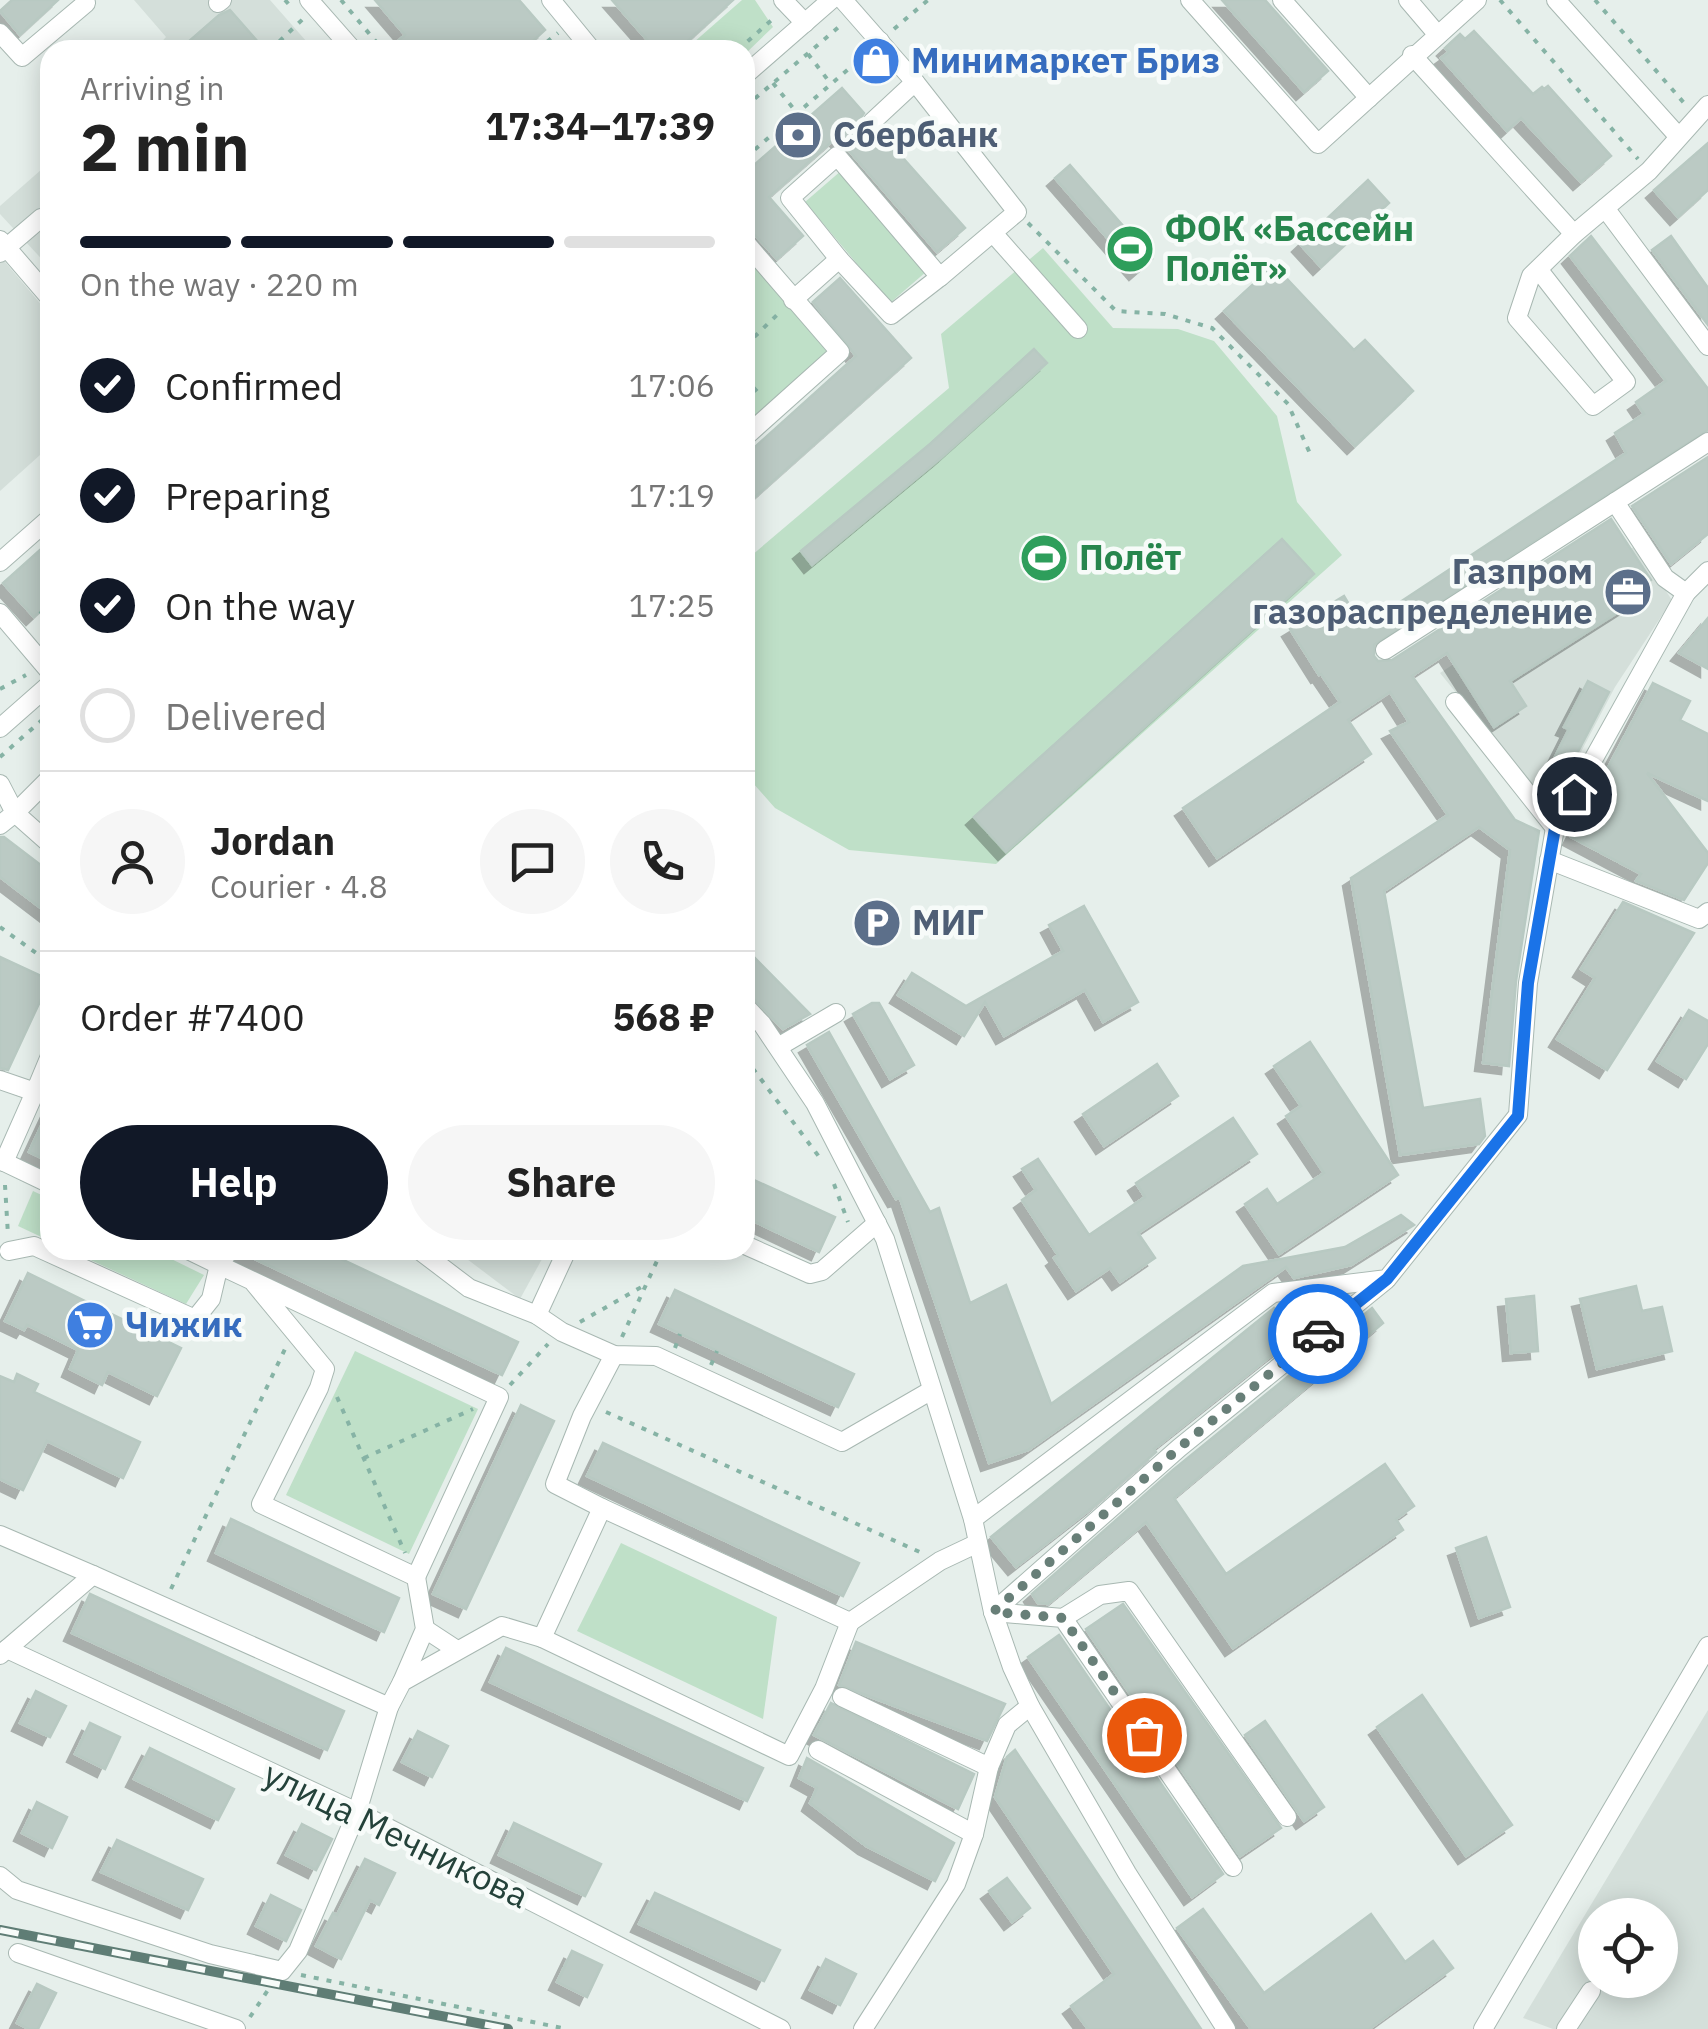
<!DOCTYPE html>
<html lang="en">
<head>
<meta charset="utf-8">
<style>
  body { margin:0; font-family:"IBM Plex Sans",sans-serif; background:#f6f6f6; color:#222; height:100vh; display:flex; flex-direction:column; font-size:38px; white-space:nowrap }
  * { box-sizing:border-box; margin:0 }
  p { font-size:32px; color:#767676 }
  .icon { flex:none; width:55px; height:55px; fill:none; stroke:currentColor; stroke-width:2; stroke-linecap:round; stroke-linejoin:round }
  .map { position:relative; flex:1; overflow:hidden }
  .details { position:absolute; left:40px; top:40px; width:715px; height:1220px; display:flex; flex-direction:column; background:#fff; border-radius:30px; box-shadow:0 5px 25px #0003 }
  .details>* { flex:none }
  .controls { position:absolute; left:1578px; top:1898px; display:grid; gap:20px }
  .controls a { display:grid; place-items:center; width:100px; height:100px; border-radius:50%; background:#fff; box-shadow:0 5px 25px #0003; font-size:50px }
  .pin { position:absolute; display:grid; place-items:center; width:85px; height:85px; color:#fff; margin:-42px; border:5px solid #fff; border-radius:50%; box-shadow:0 2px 10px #0007 }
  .courier { position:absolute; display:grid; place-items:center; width:100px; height:100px; margin:-50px; border:8px solid #1a73e8; border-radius:50%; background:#fff; color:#222; box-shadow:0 2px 12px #0007 }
  .overview em { font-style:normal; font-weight:800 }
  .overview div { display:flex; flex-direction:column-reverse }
  .overview { display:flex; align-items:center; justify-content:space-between; height:170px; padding:0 40px }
  h1 { font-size:65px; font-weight:800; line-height:75px }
  .bar { display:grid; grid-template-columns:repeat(4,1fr); gap:15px 10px; align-content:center; height:120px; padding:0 40px }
  .bar i { height:12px; border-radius:8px; background:#e0e0e0 }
  .bar .on { background:#111827 }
  .bar p { grid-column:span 4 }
  .line { display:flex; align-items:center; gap:25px; padding:0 40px; border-top:2px solid #e0e0e0 }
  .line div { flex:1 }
  .round { display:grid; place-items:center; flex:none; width:105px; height:105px; border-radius:52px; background:#f6f6f6 }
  ol { padding:0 40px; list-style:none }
  li { display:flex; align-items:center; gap:30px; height:110px }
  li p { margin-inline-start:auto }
  li .icon { padding:10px; border-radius:50%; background:#111827; color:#fff; stroke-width:4 }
  li:last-child { color:#767676 }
  li i { width:55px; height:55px; border:5px solid #e0e0e0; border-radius:50% }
  .action { display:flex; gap:20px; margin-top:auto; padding:20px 40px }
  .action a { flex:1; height:115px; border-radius:60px; background:#111827; color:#fff; font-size:40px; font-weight:800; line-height:115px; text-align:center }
  .action a+a { background:#f6f6f6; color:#222 }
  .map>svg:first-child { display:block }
</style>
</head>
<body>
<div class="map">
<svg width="1708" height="2029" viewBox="0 0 1708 2029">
  <defs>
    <filter id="shadow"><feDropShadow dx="-8" dy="8" stdDeviation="0" flood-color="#0004"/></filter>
  </defs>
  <rect width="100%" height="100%" fill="#e6efeb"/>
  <g fill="#d4dfda" fill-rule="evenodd">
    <path d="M134,0H270L314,50H154L166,37Z"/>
    <path d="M50,162V268L0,214V206Z"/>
    <path d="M0,256L50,315V446L0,491Z"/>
    <path d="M1635,546L1672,600L1615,687L1551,809L1440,673Z"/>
    <path d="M455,1250H547L520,1299Z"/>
    <path d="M1708,1710V2029H1553L1523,2018ZM1595,1915H1660V1980H1595Z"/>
  </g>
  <g fill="#bfe0c8">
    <path d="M742,0H755L773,27L745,54V50H685Z"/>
    <path d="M842,170L927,271L890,303L805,202Z"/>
    <path d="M1043,248L1113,328L1178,329L1214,341L1277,416L1297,502L1342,555L996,864L849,850L775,808L745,774V561L949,388L941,334Z"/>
    <path d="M745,249L834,352L745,428Z"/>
    <path d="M33,1191L50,1199V1241L18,1226Z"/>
    <path d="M69,1250H153L204,1275L186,1304Z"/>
    <path d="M355,1351L478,1409L409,1554L286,1495Z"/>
    <path d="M621,1543L777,1617L763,1719L577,1631Z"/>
  </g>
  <g fill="#bbcac4" stroke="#b8c9c2" stroke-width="2.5" filter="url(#shadow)">
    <path d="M12,0H58L20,35L0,11Z"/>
    <path d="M375,0H519L545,30L523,50H388L405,35Z"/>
    <path d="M612,0H733L678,50H656Z"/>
    <path d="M1222,0H1265L1328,71L1304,92Z"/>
    <path d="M230,10L265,50H179L219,15Z"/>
    <path d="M1474,31L1533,94L1542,87L1544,89L1548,86L1611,156L1581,182L1521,118L1507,131L1441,58L1449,52L1445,48L1460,34L1465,39Z"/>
    <path d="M842,88L864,113L860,119L862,130L869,134L880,132L965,228L937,252L837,137L769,197L803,236L777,259L754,234L745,229V173Z"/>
    <path d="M1708,143V190L1678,217L1654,190Z"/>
    <path d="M1070,165L1152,259L1137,272L1055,178Z"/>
    <path d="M1368,180L1389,203L1321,267L1300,244Z"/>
    <path d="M1591,236L1708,389V430L1374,645V656L1378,661L1392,660L1611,519L1651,580L1645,585L1650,592L1510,681L1526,706L1494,727L1447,653L1412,676L1515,820L1539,831L1516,981L1509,1066L1483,1063L1510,850L1479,827L1384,891L1423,1108L1480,1099L1485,1136L1479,1144L1400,1155L1351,878L1448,815L1390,731L1409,722L1390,692L1348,720L1371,754L1217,858L1183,808L1340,702L1321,674L1319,675L1290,629L1344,596L1360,623L1380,611L1382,614L1626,453L1615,433L1644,414L1636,402L1666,381L1570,256Z"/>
    <path d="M1671,236L1708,288V325L1652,250Z"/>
    <path d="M1274,265L1354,350L1365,340L1413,391L1355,446L1224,311Z"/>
    <path d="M840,278L911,358L745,506V456L856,356L813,302Z"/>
    <path d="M1034,349L1047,363L942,457L812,565L801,551L930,444Z"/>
    <path d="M1708,457V534L1671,564L1632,506Z"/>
    <path d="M1282,539L1314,574L1006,852L974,817Z"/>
    <path d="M50,541V602L34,617L3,583Z"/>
    <path d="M1708,618V669L1679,653Z"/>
    <path d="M1588,681L1609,692L1571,765L1555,757L1569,729L1564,727Z"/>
    <path d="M1653,683L1690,701L1680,720L1708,734V801L1647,773L1708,853V863L1684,900L1636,881L1641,874L1571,837Z"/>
    <path d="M0,837H4L50,872V915L0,877Z"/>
    <path d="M1623,902L1694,933L1607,1070L1557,1039L1595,978L1581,969Z"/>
    <path d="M1084,906L1138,1002L1103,1022L1085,990L1004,1036L985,1002L964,1036L898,995L912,973L966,1006L1063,951L1049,925Z"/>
    <path d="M745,948L810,1014L783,1029L745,990Z"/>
    <path d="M0,957L50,980L8,1070L0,1068Z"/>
    <path d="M872,1003H879L914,1065L890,1079L853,1014Z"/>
    <path d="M1689,1010L1708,1021V1044L1686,1079L1657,1061Z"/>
    <path d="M829,1032L930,1212L939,1208L970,1303L1006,1285L1051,1404L1243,1266L1345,1247L1401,1215L1414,1225L1351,1265L1294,1278L1286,1267L1028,1450L989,1463L900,1198L896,1199L807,1045Z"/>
    <path d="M1310,1042L1398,1175L1279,1254L1245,1204L1267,1189L1277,1204L1324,1173L1286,1116L1301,1106L1274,1066Z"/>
    <path d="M1157,1064L1178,1096L1104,1146L1083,1114Z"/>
    <path d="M50,1107V1162L29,1152Z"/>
    <path d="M1233,1118L1257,1154L1138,1233L1155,1258L1120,1282L1110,1268L1076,1291L1054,1258L1058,1255L1022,1200L1036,1190L1022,1169L1038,1159L1089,1235L1145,1197L1136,1183Z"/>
    <path d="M745,1176L835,1217L819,1252L745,1217Z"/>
    <path d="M242,1250H322L518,1342L502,1375L242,1253Z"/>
    <path d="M28,1273L181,1348L157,1396L108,1372L102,1385L70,1369L78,1350L27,1325L24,1330L5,1321Z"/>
    <path d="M1636,1286L1642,1311L1662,1307L1672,1351L1597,1369L1580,1299Z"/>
    <path d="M675,1290L854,1374L838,1407L659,1324Z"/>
    <path d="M1534,1296L1538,1351L1511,1353L1506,1299Z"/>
    <path d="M1338,1298L1341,1300L1154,1449L1156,1452L1093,1507L1016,1567L991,1537L1274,1308L1285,1318L1313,1301Z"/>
    <path d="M1372,1308L1383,1323L1174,1498L1226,1574L1385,1464L1414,1506L1396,1519L1403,1530L1233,1648L1146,1522L1048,1604L1038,1603L1032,1594L1173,1470Z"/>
    <path d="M17,1374L38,1384L34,1392L140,1442L123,1478L47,1441L23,1490L0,1479V1376L14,1382Z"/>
    <path d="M521,1405L554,1421L466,1609L433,1594Z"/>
    <path d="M603,1443L859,1563L843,1596L587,1476Z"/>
    <path d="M231,1519L399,1598L384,1632L216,1553Z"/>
    <path d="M1486,1537L1510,1607L1479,1618L1456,1548Z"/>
    <path d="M90,1594L344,1711L327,1750L72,1633Z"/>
    <path d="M1123,1604L1281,1828L1240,1856L1086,1629Z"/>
    <path d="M1059,1635L1223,1874L1192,1897L1028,1657Z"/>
    <path d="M856,1642L1005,1704L987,1741L839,1685Z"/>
    <path d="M506,1648L763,1768L747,1801L490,1682Z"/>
    <path d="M36,1691L66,1706L50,1737L20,1723Z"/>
    <path d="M1422,1695L1512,1825L1466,1856L1377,1727Z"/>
    <path d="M831,1703L974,1774L958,1809L814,1735Z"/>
    <path d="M1265,1721L1324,1807L1304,1821L1245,1735Z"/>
    <path d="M90,1723L120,1737L105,1769L75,1754Z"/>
    <path d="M418,1731L448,1746L432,1777L402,1762Z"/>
    <path d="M150,1748L234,1789L218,1820L134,1779Z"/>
    <path d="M1015,1750L1201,2029H1088L1071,2006L1114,1974L995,1797L1007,1757Z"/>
    <path d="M807,1758L954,1843L935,1881L866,1846L810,1803L817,1788L799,1778Z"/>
    <path d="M37,1802L67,1817L52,1848L22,1833Z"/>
    <path d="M514,1823L601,1864L585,1896L499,1855Z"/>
    <path d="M302,1824L332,1839L316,1870L286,1855Z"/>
    <path d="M117,1840L203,1879L188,1910L101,1872Z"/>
    <path d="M365,1859L395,1873L379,1905L370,1900L341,1959L316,1946L333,1913L337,1915Z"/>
    <path d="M1007,1878L1030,1908L1012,1922L989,1891Z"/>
    <path d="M655,1893L780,1950L764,1981L639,1924Z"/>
    <path d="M271,1895L301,1910L286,1941L256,1926Z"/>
    <path d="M1203,1909L1264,1993L1371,1914L1405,1962L1433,1941L1453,1968L1369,2029H1251L1177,1928Z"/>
    <path d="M572,1951L602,1965L587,1997L557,1982Z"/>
    <path d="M826,1959L856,1974L840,2005L810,1990Z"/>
    <path d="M37,1984L56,1993L38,2029H29L17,2023Z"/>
  </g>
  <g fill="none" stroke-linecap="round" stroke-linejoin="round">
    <path stroke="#bfccc8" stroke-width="18" stroke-dasharray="18 9" stroke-linecap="butt" d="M850,142L872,122"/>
    <g stroke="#a8b8b2" stroke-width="20">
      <g id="minor">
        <path d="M309,0L353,50"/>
        <path d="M551,0L592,50"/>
        <path d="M783,0L805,23"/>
        <path d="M1190,0L1318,144L1477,0"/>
        <path d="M1282,0L1369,98"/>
        <path d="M1408,0L1437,34"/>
        <path d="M1556,0L1678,136"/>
        <path d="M218,3L222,0"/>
        <path d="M0,33L22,57L86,3"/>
        <path d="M1412,55L1574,234"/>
        <path d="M863,56L880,41"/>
        <path d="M745,75L831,0"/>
        <path d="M872,122L915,82"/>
        <path d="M1605,208L1708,346"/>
        <path d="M993,233L1078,329"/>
        <path d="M0,240L50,298"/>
        <path d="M745,242L840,352L745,437"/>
        <path d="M0,253L41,218L50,216"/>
        <path d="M839,259L891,315L940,277"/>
        <path d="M1538,269L1626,382L1593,406L1517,318L1531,276L1574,234L1649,171L1708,105"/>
        <path d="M793,300L839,259L790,198L837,156L940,277L1017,212L915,82L843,0"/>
        <path d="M0,562L50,518"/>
        <path d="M1686,593L1665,578L1615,502L1708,442"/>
        <path d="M0,613L50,672"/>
        <path d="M1385,650L1615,502"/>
        <path d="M1455,702L1555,828"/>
        <path d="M0,728L50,684"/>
        <path d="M50,778L15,813L50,844"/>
        <path d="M0,784L15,813L0,825"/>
        <path d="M1549,860L1699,919L1708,912"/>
        <path d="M745,1006L762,1024L815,1103L885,1239L973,1519L993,1612L1012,1667L1030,1706L1127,1873L1226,2029"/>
        <path d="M778,1047L836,1013"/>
        <path d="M0,1080L35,1092L50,1056"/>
        <path d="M0,1160L50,1184"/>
        <path d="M4,1162L35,1092"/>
        <path d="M745,1245L810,1274L822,1271L877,1223"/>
        <path d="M188,1250L219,1265L230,1250"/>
        <path d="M419,1250L469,1288L537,1315L562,1332L614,1355L656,1356L842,1442L932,1390"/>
        <path d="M9,1251L34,1246L195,1319L211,1299L219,1265L499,1397L416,1577L261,1504L319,1388L325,1369L254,1283"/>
        <path d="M537,1315L567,1250"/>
        <path d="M602,1508L555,1484L582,1416L614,1355"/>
        <path d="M973,1519L1273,1293L1387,1279L1518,1115L1528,983L1555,828L1686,593L1708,571"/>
        <path d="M0,1535L93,1575"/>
        <path d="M993,1612L1179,1448L1386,1280"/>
        <path d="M993,1612L1063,1618L1233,1867"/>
        <path d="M1063,1618L1100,1595L1129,1591L1287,1817"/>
        <path d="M425,1629L457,1650"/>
        <path d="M542,1638L789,1756L824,1689L850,1622"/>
        <path d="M7,1649L357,1812L781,2029"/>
        <path d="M0,1655L93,1575L389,1707L402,1682L502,1626L542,1638L602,1508L850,1622L940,1561L978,1543"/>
        <path d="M402,1682L425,1629L416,1577"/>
        <path d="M842,1697L989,1767L1007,1725L1030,1706"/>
        <path d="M818,1750L974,1834"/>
        <path d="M0,1876L17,1890L210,1954L282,1971L298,1951L357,1812L389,1707"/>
        <path d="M18,1953L236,2029"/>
        <path d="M863,2029L956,1884L974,1834L989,1767"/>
        <path d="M1483,2029L1708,1646"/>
        <path d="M1566,2029L1591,1991"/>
      </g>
    </g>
    <g stroke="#86b3a5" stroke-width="4" stroke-dasharray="5 8" stroke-linecap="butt">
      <path d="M285,0L292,8"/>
      <path d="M341,0L383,50"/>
      <path d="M1500,0L1638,159"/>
      <path d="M1595,0L1684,103"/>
      <path d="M894,29L928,0"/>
      <path d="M270,50L303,19"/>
      <path d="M537,50L558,33"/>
      <path d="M738,50L776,16"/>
      <path d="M808,54L831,84"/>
      <path d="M773,83L797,113"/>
      <path d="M745,107L840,26"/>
      <path d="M745,142L753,151"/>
      <path d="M745,158L852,66"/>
      <path d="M1028,223L1116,311L1165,314L1212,328L1288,404L1312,458"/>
      <path d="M745,346L781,311"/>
      <path d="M745,378L761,396"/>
      <path d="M40,611L50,621"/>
      <path d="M0,689L26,675"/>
      <path d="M0,757L50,713"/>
      <path d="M0,927L50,963"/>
      <path d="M745,1058L823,1162"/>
      <path d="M834,1184L848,1222"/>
      <path d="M5,1185L8,1235"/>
      <path d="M580,1322L645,1285"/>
      <path d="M622,1337L662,1250"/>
      <path d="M675,1348L680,1334"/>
      <path d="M711,1365L717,1351"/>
      <path d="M510,1385L548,1344"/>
      <path d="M337,1397L405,1553"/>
      <path d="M606,1412L922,1553"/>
      <path d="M364,1458L473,1409"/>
      <path d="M171,1589L285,1349"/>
      <path d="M301,1975L567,2029"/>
      <path d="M250,2017L270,1987"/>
    </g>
    <use href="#minor" stroke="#fff" stroke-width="18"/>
    <g stroke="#5f7d75" stroke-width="10">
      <path id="rail" d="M0,1930L508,2029"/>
    </g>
    <use href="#rail" stroke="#f7fbf9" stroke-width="6" stroke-dasharray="19" stroke-linecap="butt"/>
  </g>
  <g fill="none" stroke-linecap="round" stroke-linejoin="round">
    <path stroke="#687f78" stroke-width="10" stroke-dasharray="0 18" d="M1144,1735L1063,1618L993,1612L1179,1448L1318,1334"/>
    <path stroke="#1a73e8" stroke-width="12" d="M1318,1334L1387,1279L1518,1116L1528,983L1555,828L1574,794"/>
  </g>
  <defs>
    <g id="shop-disc" transform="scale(2.5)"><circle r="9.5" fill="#3f7fe0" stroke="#f7fbf9"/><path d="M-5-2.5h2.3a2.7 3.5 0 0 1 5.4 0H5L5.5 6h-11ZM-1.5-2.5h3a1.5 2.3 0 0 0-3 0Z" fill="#fff"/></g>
    <g id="bank-disc" transform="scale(2.5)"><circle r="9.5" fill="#5c6f8a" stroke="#f7fbf9"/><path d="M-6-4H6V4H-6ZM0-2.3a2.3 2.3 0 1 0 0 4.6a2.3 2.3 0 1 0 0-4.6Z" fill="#fff"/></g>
    <g id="stadium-disc" transform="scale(2.5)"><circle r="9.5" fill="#2e9e5b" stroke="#f7fbf9"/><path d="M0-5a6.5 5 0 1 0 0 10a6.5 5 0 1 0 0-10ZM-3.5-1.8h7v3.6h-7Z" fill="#fff"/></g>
    <g id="office-disc" transform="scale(2.5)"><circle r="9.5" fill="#5c6f8a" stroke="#f7fbf9"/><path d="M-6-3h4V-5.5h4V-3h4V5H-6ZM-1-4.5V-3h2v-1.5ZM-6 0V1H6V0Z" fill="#fff"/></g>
    <g id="parking-disc" transform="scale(2.5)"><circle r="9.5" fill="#5c6f8a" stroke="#f7fbf9"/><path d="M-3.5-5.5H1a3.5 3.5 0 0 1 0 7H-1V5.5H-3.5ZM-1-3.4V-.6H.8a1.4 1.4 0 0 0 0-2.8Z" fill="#fff"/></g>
    <g id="supermarket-disc" transform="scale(2.5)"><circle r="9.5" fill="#3f7fe0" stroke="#f7fbf9"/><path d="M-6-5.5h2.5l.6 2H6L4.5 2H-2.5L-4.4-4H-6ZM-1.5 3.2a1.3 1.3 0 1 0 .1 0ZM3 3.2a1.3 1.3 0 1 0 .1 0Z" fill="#fff"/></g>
  </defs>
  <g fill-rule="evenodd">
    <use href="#shop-disc" x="876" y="61"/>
    <use href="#bank-disc" x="798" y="135"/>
    <use href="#stadium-disc" x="1130" y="249"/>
    <use href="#stadium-disc" x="1044" y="558"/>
    <use href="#office-disc" x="1628" y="592"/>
    <use href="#parking-disc" x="877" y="923"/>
    <use href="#supermarket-disc" x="90" y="1325"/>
  </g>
  <g text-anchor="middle" stroke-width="9" stroke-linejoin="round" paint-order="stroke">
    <g font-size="35" font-weight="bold" fill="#366cbe" stroke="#f7fbf9" text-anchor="start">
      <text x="911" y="73">Минимаркет Бриз</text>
      <text x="125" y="1337">Чижик</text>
    </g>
    <g font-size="35" font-weight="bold" fill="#4e5e75" stroke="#f7fbf9" text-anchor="start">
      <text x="833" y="147">Сбербанк</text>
      <text x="1593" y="584" text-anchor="end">Газпром<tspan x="1593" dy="40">газораспределение</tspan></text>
      <text x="912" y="935">МИГ</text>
    </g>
    <g font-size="35" font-weight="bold" fill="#27864d" stroke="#f7fbf9" text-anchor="start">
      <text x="1165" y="241">ФОК «Бассейн<tspan x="1165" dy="40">Полёт»</tspan></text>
      <text x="1079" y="570">Полёт</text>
    </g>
    <g font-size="35" fill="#24423a" stroke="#f7fbf9">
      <text transform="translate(396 1835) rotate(26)" y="12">улица Мечникова</text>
    </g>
  </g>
</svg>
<div class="controls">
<a><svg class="icon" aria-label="locate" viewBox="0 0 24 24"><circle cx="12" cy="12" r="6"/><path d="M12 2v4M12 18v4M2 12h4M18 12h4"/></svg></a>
</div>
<div class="pin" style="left:1144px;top:1735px;background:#ea580c"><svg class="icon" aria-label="bag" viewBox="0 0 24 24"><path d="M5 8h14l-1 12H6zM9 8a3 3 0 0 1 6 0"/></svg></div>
<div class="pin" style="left:1574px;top:794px;background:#1f2937"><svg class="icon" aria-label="home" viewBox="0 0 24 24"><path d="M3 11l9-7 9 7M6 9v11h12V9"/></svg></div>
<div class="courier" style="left:1318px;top:1334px"><svg class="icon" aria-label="car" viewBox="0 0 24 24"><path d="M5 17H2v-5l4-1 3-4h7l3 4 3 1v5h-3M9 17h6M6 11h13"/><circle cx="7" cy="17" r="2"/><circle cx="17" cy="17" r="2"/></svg></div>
<section class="details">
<div class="overview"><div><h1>2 min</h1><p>Arriving in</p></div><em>17:34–17:39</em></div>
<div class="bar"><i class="on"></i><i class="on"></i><i class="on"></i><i></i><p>On the way · 220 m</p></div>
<ol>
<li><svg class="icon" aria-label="check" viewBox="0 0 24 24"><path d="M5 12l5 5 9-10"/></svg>Confirmed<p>17:06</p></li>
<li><svg class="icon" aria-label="check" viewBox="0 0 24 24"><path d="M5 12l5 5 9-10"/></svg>Preparing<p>17:19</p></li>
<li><svg class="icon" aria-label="check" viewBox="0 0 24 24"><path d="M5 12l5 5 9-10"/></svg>On the way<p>17:25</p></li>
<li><i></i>Delivered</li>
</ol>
<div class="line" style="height:180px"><a class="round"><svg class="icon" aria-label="person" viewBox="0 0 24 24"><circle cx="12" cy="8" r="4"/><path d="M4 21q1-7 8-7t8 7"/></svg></a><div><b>Jordan</b><p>Courier · 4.8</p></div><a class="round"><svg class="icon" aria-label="chat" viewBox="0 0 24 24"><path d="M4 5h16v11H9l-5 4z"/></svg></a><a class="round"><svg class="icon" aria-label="phone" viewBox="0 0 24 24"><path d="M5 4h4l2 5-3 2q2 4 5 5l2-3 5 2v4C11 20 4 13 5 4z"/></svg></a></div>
<div class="line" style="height:130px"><div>Order #7400</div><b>568 ₽</b></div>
<div class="action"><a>Help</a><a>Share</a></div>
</section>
</div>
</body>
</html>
